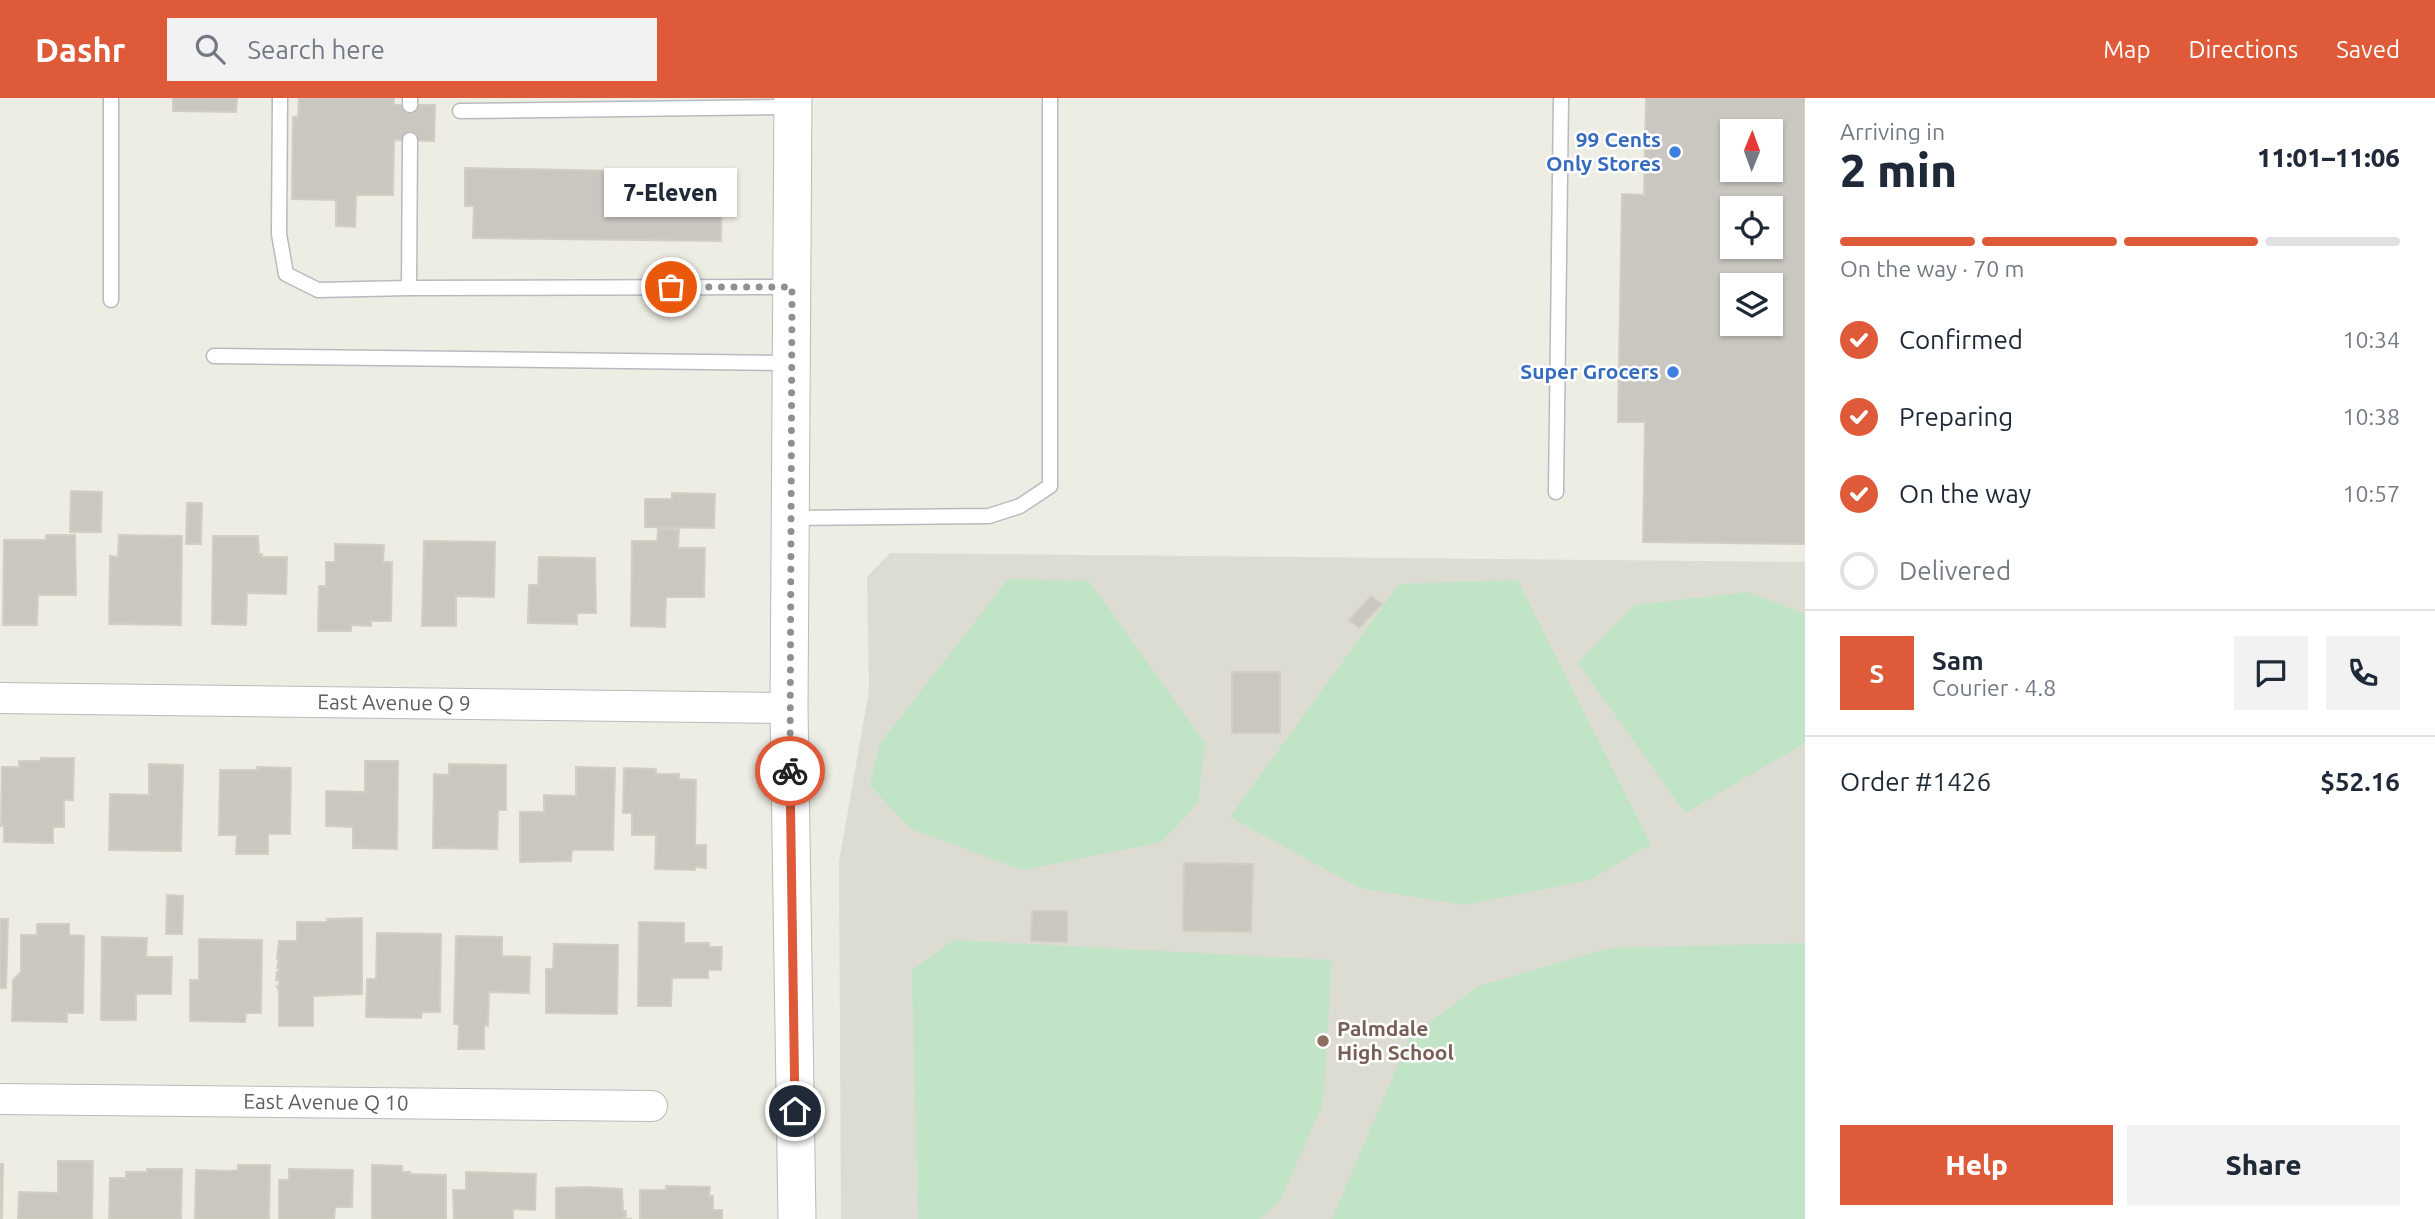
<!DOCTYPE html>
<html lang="en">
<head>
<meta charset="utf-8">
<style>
  body { margin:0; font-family:Ubuntu,sans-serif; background:#f2f2f3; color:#1f2937; height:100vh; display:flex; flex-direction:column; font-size:26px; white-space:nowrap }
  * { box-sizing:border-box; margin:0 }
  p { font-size:23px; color:#747a83 }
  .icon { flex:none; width:38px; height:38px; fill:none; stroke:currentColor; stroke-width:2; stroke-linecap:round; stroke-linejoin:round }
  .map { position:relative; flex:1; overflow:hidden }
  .side { display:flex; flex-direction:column; background:#fff; width:630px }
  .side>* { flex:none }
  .needle { width:46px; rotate:1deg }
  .fabs { position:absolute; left:1720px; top:21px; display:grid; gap:14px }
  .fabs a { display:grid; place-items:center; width:63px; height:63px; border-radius:0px; background:#fff; box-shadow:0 2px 5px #0004; font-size:35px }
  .pin { position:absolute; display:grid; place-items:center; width:60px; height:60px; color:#fff; margin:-30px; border:4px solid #fff; border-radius:50%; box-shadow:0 2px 7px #0007 }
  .courier { position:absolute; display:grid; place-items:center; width:70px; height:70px; margin:-35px; border:5px solid #df5a38; border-radius:50%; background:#fff; color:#222; box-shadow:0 2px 9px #0007 }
  .bubble { position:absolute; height:49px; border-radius:0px; background:#fff; box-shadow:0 2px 5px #0004; font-size:23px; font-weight:800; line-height:49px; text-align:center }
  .headline em { font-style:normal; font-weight:800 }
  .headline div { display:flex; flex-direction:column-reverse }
  .headline { display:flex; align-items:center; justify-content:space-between; height:119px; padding:0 35px }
  h1 { font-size:46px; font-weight:800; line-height:52px }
  .bar { display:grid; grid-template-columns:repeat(4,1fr); gap:10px 7px; align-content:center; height:84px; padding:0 35px }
  .bar i { height:9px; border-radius:5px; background:#e0e1e3 }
  .bar .on { background:#df5a38 }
  .bar p { grid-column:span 4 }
  .line { display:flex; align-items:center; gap:18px; padding:0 35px; border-top:2px solid #e0e1e3 }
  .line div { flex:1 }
  .round { display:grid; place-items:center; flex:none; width:74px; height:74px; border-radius:0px; background:#f2f2f3 }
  ol { padding:0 35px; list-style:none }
  li { display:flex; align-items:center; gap:21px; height:77px }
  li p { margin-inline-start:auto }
  li .icon { padding:7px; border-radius:50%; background:#df5a38; color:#fff; stroke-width:4 }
  li:last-child { color:#747a83 }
  li i { width:38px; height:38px; border:4px solid #e0e1e3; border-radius:50% }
  .button { display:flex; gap:14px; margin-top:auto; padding:14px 35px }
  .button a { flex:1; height:80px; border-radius:0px; background:#df5a38; color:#fff; font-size:28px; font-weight:800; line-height:80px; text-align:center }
  .button a+a { background:#f2f2f3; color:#1f2937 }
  header { display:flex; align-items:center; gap:42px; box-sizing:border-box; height:98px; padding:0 35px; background:#df5a38; color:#fff }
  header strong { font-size:33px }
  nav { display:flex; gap:38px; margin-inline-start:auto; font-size:24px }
  .search { width:490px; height:63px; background:#f2f2f3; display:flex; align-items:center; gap:18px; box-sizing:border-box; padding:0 24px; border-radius:0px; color:#747a83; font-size:26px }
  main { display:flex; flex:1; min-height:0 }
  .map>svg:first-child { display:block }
</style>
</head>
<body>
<header>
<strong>Dashr</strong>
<div class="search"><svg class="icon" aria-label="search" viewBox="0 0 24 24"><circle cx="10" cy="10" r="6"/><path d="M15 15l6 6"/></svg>Search here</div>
<nav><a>Map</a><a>Directions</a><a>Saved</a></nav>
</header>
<main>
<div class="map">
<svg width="1805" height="1121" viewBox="0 0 1805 1121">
  <rect width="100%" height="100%" fill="#edede4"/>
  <path fill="#dddcd2" d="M890,455L1805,464V1121H841L839,764L869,592L867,479Z"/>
  <g fill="#c1e4c6">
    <path d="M1008,481L1089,483L1205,645L1198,705L1162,744L1023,772L911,731L870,687L880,646Z"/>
    <path d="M1517,482L1651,746L1590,782L1464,807L1360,790L1230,719L1399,486Z"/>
    <path d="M1748,494L1805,516V645L1685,715L1578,565L1634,507Z"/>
    <path d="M954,842L1332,862L1323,1006L1280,1103L1260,1121H918L912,872Z"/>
    <path d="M1805,845V1121H1332L1410,939L1479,888L1609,850Z"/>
  </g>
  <g fill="#c9c7c0" stroke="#d2cfc2" stroke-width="2" fill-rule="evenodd">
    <path d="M173,0H237L236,14L173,13Z"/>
    <path d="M299,0H394V7H435L434,43L394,42L393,97H356L355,129L336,128V102L292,101L293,19H298Z"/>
    <path d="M1646,0H1805V446L1643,444L1645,324H1618L1622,96L1644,97ZM1732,33H1771V72H1732ZM1732,110H1771V149H1732ZM1732,187H1771V226H1732Z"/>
    <path d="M465,70L722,75L721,143L473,140L474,108H465Z"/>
    <path d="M71,393L102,394L101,434H70Z"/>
    <path d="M672,395L715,396L714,430L645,429V401H672Z"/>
    <path d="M187,405H202L201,446H186Z"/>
    <path d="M658,431H679L678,450H705L704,499H666L665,529L631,528L632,443H657Z"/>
    <path d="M46,437H75L76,497H38L37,527H3L4,442H46Z"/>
    <path d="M119,437L182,438L181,527L109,526L110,458L118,459Z"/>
    <path d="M213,438H258L259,456H262V459H287L286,496L247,495L246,527L212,526Z"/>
    <path d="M424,443L495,444L494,499L456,498V528H422Z"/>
    <path d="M335,446L384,447L383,464H392L391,523H371V528L351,527V533H318L319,488H326V464H335Z"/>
    <path d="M539,459L595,460L596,515H577V526L528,525L529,487H538Z"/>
    <path d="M1371,498L1382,506L1359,530L1349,522Z"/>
    <rect x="1232" y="574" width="48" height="61"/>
    <path d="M41,660H74L73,702H64V729H53V745L4,744V728H1L2,669H19V663H41Z"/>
    <path d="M365,663H398L397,751L353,750V729L326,728V693L365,694Z"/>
    <path d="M149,666L183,667L181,753L109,752L110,696L149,697Z"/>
    <path d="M449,666L506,667V712H498L497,751L433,750L434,676L449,677Z"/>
    <path d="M257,669L291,670L290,736H268V756H236L237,737H219L220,672H257Z"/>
    <path d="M576,669L615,670L613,752H572L571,763L520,764V714H544V697L576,698Z"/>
    <path d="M624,670L656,671V676H679V681L696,682L695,747H706V770L695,769V772L655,771L656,737H632V715H623Z"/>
    <path d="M1184,765L1253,766L1251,834L1183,833Z"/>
    <path d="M167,797L183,798L182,836H166Z"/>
    <path d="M1032,813H1067V844L1031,843Z"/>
    <path d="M362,820V896L313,898V928H279V894L277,888H279V882H276L277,874H279V870H277L279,861H277L279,843H297V824H328L327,821Z"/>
    <path d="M0,821H8L6,890H0Z"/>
    <path d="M639,824L684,825V845H709V849H722L721,872H708V880H672L671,908H638Z"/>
    <path d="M37,826H69V837L84,838L83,915H67V924L12,923L13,882L21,874V837H37Z"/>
    <path d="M377,835L441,836L440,914H422L421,920L366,919L367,881H376Z"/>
    <path d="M456,838L502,839V858L530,859L529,895L489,894L488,928L484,927V951H458L459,926H454Z"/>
    <path d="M102,839L147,840L146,859H172L171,896H136V922H101Z"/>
    <path d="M199,841L262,842L261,915H246L245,924L190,923V882H199Z"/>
    <path d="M554,846L618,847L617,916L546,915V871H553Z"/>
    <path d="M58,1063H93L92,1121H18L19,1094L58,1095Z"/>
    <path d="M0,1066H3L2,1121H0Z"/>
    <path d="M238,1067H270L269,1121H195L196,1072L230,1073L238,1072Z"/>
    <path d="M372,1067L402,1068V1074H410V1076L446,1077V1121H372Z"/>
    <path d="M147,1071H182L181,1121H109L110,1080H126V1074H147Z"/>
    <path d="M289,1071L353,1072L352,1109H335L334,1121H279V1082H289Z"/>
    <path d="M466,1074L536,1076L535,1112L513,1111V1121H454L453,1092H466Z"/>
    <path d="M666,1088L710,1089L709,1098H713V1112H722V1121H640V1092H666Z"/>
    <path d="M586,1089L622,1091L623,1113H626V1118L622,1120L632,1121H556V1090Z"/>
  </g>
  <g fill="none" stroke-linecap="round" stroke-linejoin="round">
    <g stroke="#b9babf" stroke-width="17">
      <g id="service">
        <path d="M111,0V202"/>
        <path d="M280,0L279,136L286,176L318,192L409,190L410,42"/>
        <path d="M410,0V7"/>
        <path d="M460,13L791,9"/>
        <path d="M409,190L791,189"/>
        <path d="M214,258L789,265"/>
        <path d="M1556,394L1561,0"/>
        <path d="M792,420L989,418L1020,408L1050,388V0"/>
      </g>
    </g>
    <g stroke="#b9babf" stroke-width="32">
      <g id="minor">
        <path id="s1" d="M0,600L789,610"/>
        <path id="s2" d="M0,1001L652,1008"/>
      </g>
    </g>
    <g stroke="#b9babf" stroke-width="39">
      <path id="tertiary" d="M793,0L789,610L797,1121"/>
    </g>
    <use href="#service" stroke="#fff" stroke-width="14"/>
    <use href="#minor" stroke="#fff" stroke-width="30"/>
    <use href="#tertiary" stroke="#fff" stroke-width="37"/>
  </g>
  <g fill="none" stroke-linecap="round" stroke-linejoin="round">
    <path stroke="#8f9090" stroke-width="7" stroke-dasharray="0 12.6" d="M671,189H792L790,673"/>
    <path stroke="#df5a38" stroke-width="9" d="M790,673L795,1013"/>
  </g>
  <g fill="#3f7fe0" stroke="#fff" stroke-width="2.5">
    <circle cx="1675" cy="54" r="7"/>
    <circle cx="1673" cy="274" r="7"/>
  </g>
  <circle fill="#8d6e63" stroke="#fff" stroke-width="2.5" cx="1323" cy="943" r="7"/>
  <g text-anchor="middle" stroke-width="5" stroke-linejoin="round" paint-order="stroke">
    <g font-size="21" font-weight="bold" fill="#366cbe" stroke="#fff" text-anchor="end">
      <text x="1661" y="49">99 Cents<tspan x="1661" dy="24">Only Stores</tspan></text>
      <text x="1659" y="281">Super Grocers</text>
    </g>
    <g font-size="21" fill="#5c5e63" stroke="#fff">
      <text dy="7" stroke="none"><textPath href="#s1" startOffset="394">East Avenue Q 9</textPath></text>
      <text dy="7" stroke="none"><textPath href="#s2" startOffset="326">East Avenue Q 10</textPath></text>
    </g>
    <g font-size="21" font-weight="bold" fill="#785e54" stroke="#fff" text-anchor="start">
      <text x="1337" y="938">Palmdale<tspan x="1337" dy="24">High School</tspan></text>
    </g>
  </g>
</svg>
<div class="fabs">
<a><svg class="needle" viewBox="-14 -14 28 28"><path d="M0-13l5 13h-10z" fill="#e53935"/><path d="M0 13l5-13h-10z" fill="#747a83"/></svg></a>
<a><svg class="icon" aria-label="locate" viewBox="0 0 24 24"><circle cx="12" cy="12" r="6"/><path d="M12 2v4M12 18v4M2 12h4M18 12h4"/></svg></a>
<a><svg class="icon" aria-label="layers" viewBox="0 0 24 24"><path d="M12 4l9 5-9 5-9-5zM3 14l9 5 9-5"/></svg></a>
</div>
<div class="pin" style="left:671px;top:189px;background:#ea580c"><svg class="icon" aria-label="bag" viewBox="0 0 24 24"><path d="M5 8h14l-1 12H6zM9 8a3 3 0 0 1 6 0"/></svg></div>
<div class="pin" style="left:795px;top:1013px;background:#1f2937"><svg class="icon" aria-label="home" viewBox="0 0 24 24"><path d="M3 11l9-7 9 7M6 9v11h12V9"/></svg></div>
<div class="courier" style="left:790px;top:673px"><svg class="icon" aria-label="bike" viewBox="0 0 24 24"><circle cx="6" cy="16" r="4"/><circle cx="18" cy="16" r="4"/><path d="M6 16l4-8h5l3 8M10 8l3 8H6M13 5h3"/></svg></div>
<div class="bubble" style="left:604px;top:70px;width:133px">7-Eleven</div>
</div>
<section class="side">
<div class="headline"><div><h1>2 min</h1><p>Arriving in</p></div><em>11:01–11:06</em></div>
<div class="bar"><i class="on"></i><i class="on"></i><i class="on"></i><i></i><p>On the way · 70 m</p></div>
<ol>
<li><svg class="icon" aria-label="check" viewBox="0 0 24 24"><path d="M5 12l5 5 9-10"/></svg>Confirmed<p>10:34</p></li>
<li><svg class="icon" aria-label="check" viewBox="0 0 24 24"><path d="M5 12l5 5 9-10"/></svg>Preparing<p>10:38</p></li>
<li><svg class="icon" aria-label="check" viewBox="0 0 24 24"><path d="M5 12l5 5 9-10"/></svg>On the way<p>10:57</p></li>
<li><i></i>Delivered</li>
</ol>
<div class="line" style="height:126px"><b class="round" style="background:#df5a38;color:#fff">S</b><div><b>Sam</b><p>Courier · 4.8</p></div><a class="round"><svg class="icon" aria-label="chat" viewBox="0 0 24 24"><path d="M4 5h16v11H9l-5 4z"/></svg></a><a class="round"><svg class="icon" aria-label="phone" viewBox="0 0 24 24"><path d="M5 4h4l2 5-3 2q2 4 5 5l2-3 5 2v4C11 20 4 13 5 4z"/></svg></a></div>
<div class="line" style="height:91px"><div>Order #1426</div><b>$52.16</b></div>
<div class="button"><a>Help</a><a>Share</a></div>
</section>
</main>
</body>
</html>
